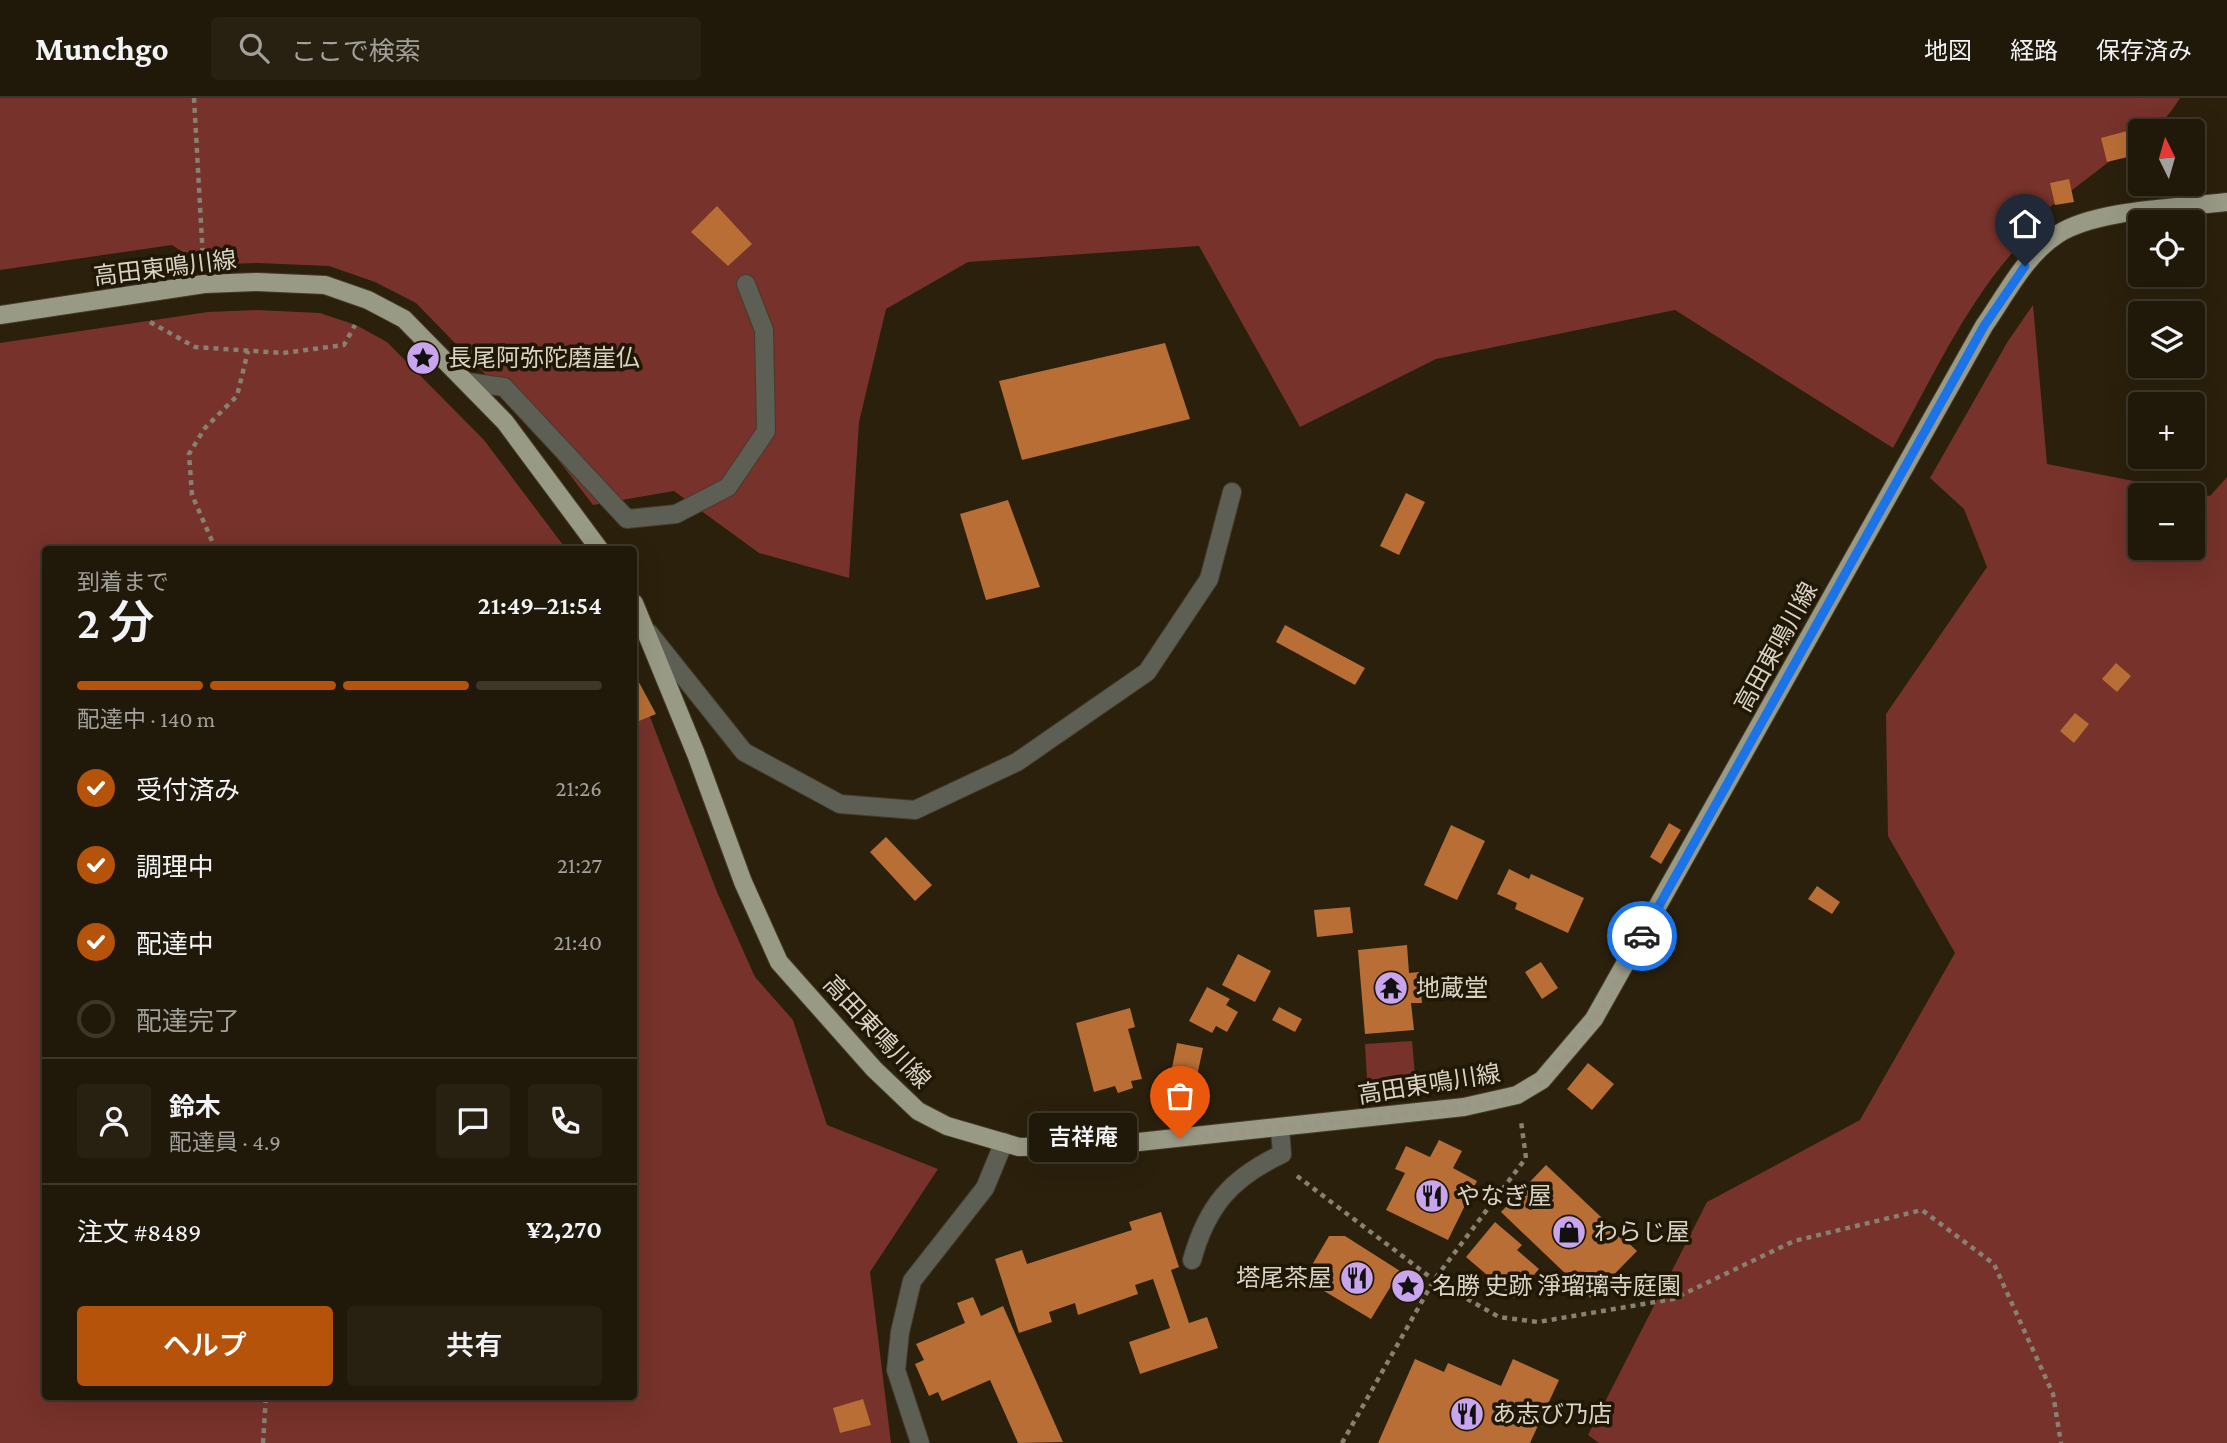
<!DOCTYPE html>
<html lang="ja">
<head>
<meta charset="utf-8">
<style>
  body { margin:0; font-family:"Crimson Pro","Noto Sans JP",serif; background:#282112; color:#f1f3f6; height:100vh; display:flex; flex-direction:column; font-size:26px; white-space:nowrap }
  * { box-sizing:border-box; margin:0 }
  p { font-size:23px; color:#a2a09c }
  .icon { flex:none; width:38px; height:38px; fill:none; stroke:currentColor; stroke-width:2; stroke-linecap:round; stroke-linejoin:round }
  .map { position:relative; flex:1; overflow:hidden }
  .panel { position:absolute; left:42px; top:448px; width:595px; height:854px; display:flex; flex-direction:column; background:#201809; border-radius:7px; box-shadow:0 7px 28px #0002,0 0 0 2px #3d372a }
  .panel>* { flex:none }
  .needle { width:46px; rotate:355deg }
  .controls { position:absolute; left:2128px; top:21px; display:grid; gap:14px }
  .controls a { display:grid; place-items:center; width:77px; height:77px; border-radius:7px; background:#201809; box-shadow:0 7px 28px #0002,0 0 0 2px #3d372a; font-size:35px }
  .pin { position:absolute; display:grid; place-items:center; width:60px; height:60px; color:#fff; margin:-72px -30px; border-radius:50% 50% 50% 0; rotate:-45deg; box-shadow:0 0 7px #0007 }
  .pin .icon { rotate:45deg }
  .courier { position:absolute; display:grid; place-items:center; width:70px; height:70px; margin:-35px; border:5px solid #1a73e8; border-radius:50%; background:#fff; color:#222; box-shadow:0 2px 9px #0007 }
  .bubble { position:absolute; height:49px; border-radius:7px; background:#201809; box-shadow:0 7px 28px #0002,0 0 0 2px #3d372a; font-size:23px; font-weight:600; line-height:49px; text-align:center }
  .head em { font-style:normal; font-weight:600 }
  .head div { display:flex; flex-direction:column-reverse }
  .head { display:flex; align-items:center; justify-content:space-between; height:119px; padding:0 35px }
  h1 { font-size:46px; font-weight:600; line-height:52px }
  .bar { display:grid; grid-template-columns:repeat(4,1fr); gap:10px 7px; align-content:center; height:84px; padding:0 35px }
  .bar i { height:9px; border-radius:5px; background:#3d372a }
  .bar .current { background:#b45309 }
  .bar p { grid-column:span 4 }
  .line { display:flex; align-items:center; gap:18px; padding:0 35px; border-top:2px solid #3d372a }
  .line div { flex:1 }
  .round { display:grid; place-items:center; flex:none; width:74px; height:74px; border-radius:7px; background:#282112 }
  ol { padding:0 35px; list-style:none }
  li { display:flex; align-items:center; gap:21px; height:77px }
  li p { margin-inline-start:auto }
  li .icon { padding:7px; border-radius:50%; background:#b45309; color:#fff; stroke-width:4 }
  li:last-child { color:#a2a09c }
  li i { width:38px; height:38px; border:4px solid #3d372a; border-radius:50% }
  .primary-button { display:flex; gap:14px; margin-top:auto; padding:14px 35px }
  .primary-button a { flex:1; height:80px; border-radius:7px; background:#b45309; color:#fff; font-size:28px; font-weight:600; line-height:80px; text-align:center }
  .primary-button a+a { background:#282112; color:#f1f3f6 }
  header { display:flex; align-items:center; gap:42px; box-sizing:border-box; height:98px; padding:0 35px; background:#201809; border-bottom:2px solid #3d372a }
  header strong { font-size:33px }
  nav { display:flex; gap:38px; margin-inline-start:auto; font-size:24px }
  .search { width:490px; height:63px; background:#282112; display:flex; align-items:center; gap:18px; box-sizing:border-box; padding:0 24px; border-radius:7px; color:#a2a09c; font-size:26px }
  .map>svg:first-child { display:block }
</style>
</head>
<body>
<header>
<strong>Munchgo</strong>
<div class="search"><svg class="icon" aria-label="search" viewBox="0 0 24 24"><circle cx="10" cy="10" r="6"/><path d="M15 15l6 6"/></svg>ここで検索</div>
<nav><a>地図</a><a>経路</a><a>保存済み</a></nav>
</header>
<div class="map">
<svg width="2227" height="1345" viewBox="0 0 2227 1345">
  <rect width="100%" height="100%" fill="#2a200c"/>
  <g fill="#76322b" fill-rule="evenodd">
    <path d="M0,0H2180C2171,14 2159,33 2140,33V40L2025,128L2026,140C1969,198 1933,279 1893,350L1675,212L1436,261L1300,329L1199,148L968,164L886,211L859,324L849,480L759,455L674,393L593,407L520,312L416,205L375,184L329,168L257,165L202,167L172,147L0,172Z"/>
    <path d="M2033,207L2047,366L2210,398L2227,379V1345H1599L1588,1337L1707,1104L1860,1022L1955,855L1888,738L1886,616L1987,469L1964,411L1930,380L2008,243ZM2140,397H2193V450H2140Z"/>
    <path d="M257,212L320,215L356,227L387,244L484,342L566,451L46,452V1298H634V577L717,794L755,879L793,922L827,1027L938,1071L870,1174L891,1345H0V245L208,214Z"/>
    <path d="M1412,943L1415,978L1367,982L1365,946Z"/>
  </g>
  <g fill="#b96e35">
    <path d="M2175,20L2178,33H2140V56L2107,64L2101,40Z"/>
    <path d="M2069,81L2074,104L2055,107L2050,85Z"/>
    <path d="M717,108L752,146L728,168L691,134Z"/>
    <path d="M1165,245L1190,321L1022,362L999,283Z"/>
    <path d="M1406,395L1425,404L1399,457L1380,448Z"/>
    <path d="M1008,402L1040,489L986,502L960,416Z"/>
    <path d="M1285,527L1365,570L1355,587L1276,544Z"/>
    <path d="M2116,565L2131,578L2117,594L2102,581Z"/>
    <path d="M634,575L656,616L634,625Z"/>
    <path d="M2075,615L2089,626L2074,645L2060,633Z"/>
    <path d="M1669,725L1681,732L1661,766L1650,759Z"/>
    <path d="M1451,727L1485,743L1457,802L1424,787Z"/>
    <path d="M886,739L932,787L915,803L870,754Z"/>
    <path d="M1509,771L1529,781L1531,776L1584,800L1568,835L1515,811L1517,805L1497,796Z"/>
    <path d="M1817,788L1840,804L1832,816L1808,801Z"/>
    <path d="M1350,809L1353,835L1317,839L1314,812Z"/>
    <path d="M1407,847L1409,875L1419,874L1422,905H1411L1414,932L1365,936L1358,852Z"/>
    <path d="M1238,856L1271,873L1255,904L1222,887Z"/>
    <path d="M1541,864L1558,890L1542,901L1525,874Z"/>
    <path d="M1207,889L1230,901L1226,907L1238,914L1227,934L1216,928L1212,935L1189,923Z"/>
    <path d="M1279,909L1302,921L1295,934L1272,922Z"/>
    <path d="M1130,910L1135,929L1128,931L1142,981L1131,983L1133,990L1118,995L1115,988L1094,994L1076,925Z"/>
    <path d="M1177,945L1203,950L1191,1006L1166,1000Z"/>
    <path d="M1588,965L1614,986L1592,1012L1567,991Z"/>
    <path d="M1439,1042L1462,1053L1453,1070L1477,1083L1448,1142L1386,1112L1405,1075L1395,1071L1406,1048L1430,1059Z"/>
    <path d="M1546,1067L1637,1153L1591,1200L1501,1114Z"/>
    <path d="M1161,1114L1179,1169L1171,1172L1189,1225L1207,1219L1218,1250L1140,1276L1129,1244L1170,1230L1153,1181L1135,1187L1138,1196L1078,1217L1075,1205L1049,1214L1052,1224L1019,1235L995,1161L1022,1152L1027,1166L1132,1132L1129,1124Z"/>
    <path d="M1495,1124L1522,1147L1517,1152L1539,1171L1514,1200L1466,1159Z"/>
    <path d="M1329,1138H1345L1400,1173L1371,1221L1314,1187L1322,1173L1312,1167Z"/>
    <path d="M973,1199L981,1218L1003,1208L1063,1344L1018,1345L990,1282L942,1303L938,1294L929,1298L915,1266L924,1262L916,1246L965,1225L957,1205Z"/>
    <path d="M1415,1261L1444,1274L1448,1265L1501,1288L1513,1261L1559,1282L1530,1345H1378Z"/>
    <path d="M863,1301L871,1327L840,1335L833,1310Z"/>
  </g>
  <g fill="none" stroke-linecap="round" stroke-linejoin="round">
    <g stroke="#463c2a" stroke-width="20">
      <g id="minor">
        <path d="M467,284L504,289L627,421L676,416L728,389L766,333L764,232L746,186"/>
        <path d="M649,535L744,654L840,706L915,712L1017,664L1147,574L1209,481L1232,394"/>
        <path d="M1192,1162C1207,1108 1231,1080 1282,1056L1280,1031"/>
        <path d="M920,1345L896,1272L900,1234L912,1183L985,1090L1004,1044"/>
      </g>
    </g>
    <g stroke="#463c2a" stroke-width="20">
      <g id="major">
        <path d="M0,217L204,186L257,184L325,187L368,202L404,221L505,324L600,452"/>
        <path d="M634,505L696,656L743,784L779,864L874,971L918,1013L947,1028L1019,1049L1111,1047L1464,1009L1517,997L1542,982L1594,921L1984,228C2005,198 2026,156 2058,136C2097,111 2180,110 2227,104"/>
      </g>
    </g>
    <g stroke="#888070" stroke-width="4.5" stroke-dasharray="5 5" stroke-linecap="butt">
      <path d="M194,0L203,161"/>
      <path d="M150,224L195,249L283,255L344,247L355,227"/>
      <path d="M216,452L192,397L189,356L205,330L237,298L248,253"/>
      <path d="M1297,1078L1434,1182L1499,1219L1538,1224L1673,1201L1794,1143L1922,1112L1994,1166L2053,1296L2061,1345"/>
      <path d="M263,1345L266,1298"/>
      <path d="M1342,1345L1434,1182L1526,1060L1521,1023"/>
    </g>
    <use href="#minor" stroke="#5d5e54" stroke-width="18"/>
    <use href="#major" stroke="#999a85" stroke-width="18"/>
  </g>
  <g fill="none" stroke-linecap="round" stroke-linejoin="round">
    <path stroke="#9c9485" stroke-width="7" stroke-dasharray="0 12.6" d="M1180,1040C1252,1033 1324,1026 1396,1017C1440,1011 1509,1010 1543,981C1587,944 1614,887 1642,838"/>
    <path stroke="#1a73e8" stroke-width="9" d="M1642,838L1984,228L2025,168"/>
  </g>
  <defs>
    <g id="sight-disc" transform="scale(1.75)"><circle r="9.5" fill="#c9a5ee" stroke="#201704"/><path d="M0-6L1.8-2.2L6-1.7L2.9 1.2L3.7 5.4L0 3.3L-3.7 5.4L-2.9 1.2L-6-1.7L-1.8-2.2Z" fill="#111"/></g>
    <g id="temple-disc" transform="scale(1.75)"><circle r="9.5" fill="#c9a5ee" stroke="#201704"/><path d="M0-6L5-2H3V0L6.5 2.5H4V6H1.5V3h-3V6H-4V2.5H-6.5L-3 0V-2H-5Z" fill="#111"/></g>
    <g id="restaurant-disc" transform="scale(1.75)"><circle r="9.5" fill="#c9a5ee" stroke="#201704"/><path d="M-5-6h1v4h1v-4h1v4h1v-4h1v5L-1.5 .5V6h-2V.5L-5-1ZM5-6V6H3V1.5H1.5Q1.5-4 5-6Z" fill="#111"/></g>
    <g id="shop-disc" transform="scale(1.75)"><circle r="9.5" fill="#c9a5ee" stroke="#201704"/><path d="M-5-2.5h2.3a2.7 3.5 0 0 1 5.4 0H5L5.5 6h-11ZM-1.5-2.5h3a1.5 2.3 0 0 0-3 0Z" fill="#111"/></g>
  </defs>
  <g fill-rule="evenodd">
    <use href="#sight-disc" x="423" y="260"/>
    <use href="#temple-disc" x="1391" y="890"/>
    <use href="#restaurant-disc" x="1432" y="1098"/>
    <use href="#shop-disc" x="1569" y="1134"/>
    <use href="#restaurant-disc" x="1357" y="1180"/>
    <use href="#sight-disc" x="1408" y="1188"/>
    <use href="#restaurant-disc" x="1467" y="1316"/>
  </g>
  <g text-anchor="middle" stroke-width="7" stroke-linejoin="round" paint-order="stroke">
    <g font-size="24" fill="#d9d2c6" stroke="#201704">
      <text transform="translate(165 170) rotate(-7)" y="8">高田東鳴川線</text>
      <text transform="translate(1776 549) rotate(-61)" y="8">高田東鳴川線</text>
      <text transform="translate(877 934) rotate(47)" y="8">高田東鳴川線</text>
      <text transform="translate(1429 986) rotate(-9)" y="8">高田東鳴川線</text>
    </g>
    <g font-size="24" fill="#d9d2c6" stroke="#201704" text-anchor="start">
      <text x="448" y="268">長尾阿弥陀磨崖仏</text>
      <text x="1416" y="898">地蔵堂</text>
      <text x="1456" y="1106">やなぎ屋</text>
      <text x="1594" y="1142">わらじ屋</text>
      <text x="1332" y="1188" text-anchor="end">塔尾茶屋</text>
      <text x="1432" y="1196">名勝 史跡 淨瑠璃寺庭園</text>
      <text x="1492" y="1324">あ志び乃店</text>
    </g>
  </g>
</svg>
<div class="controls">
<a><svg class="needle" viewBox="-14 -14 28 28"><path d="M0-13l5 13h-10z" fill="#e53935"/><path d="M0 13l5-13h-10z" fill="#a2a09c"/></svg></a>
<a><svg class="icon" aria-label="locate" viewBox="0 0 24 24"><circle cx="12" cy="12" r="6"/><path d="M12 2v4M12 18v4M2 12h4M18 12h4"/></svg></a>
<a><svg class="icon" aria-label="layers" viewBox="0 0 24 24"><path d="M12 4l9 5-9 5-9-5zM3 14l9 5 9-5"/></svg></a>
<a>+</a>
<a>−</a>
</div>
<div class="pin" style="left:1180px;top:1040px;background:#ea580c"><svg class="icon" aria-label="bag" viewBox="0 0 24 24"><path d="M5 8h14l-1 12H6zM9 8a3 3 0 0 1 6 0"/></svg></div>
<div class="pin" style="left:2025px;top:168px;background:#1f2937"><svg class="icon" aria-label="home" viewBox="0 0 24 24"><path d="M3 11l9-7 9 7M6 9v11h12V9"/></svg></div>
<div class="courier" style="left:1642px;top:838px"><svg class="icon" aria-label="car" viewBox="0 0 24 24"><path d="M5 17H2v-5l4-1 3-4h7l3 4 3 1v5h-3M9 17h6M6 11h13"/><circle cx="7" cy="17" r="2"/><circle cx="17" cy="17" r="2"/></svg></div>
<div class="bubble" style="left:1029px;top:1015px;width:108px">吉祥庵</div>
<section class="panel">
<div class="head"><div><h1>2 分</h1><p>到着まで</p></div><em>21:49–21:54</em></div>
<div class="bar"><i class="current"></i><i class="current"></i><i class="current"></i><i></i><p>配達中 · 140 m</p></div>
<ol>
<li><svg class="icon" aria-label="check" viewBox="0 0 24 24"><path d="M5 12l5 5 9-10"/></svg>受付済み<p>21:26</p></li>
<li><svg class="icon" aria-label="check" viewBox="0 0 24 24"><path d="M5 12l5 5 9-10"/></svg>調理中<p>21:27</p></li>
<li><svg class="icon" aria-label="check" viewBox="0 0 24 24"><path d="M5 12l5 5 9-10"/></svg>配達中<p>21:40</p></li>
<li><i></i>配達完了</li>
</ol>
<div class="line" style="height:126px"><a class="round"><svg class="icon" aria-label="person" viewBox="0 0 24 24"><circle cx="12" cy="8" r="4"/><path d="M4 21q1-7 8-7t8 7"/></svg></a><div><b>鈴木</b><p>配達員 · 4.9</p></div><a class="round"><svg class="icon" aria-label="chat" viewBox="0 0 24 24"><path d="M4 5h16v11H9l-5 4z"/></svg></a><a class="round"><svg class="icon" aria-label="phone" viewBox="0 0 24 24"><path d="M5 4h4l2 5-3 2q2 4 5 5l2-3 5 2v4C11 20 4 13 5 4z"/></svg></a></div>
<div class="line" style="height:91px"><div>注文 #8489</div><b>¥2,270</b></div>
<div class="primary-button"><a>ヘルプ</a><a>共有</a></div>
</section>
</div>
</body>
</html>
